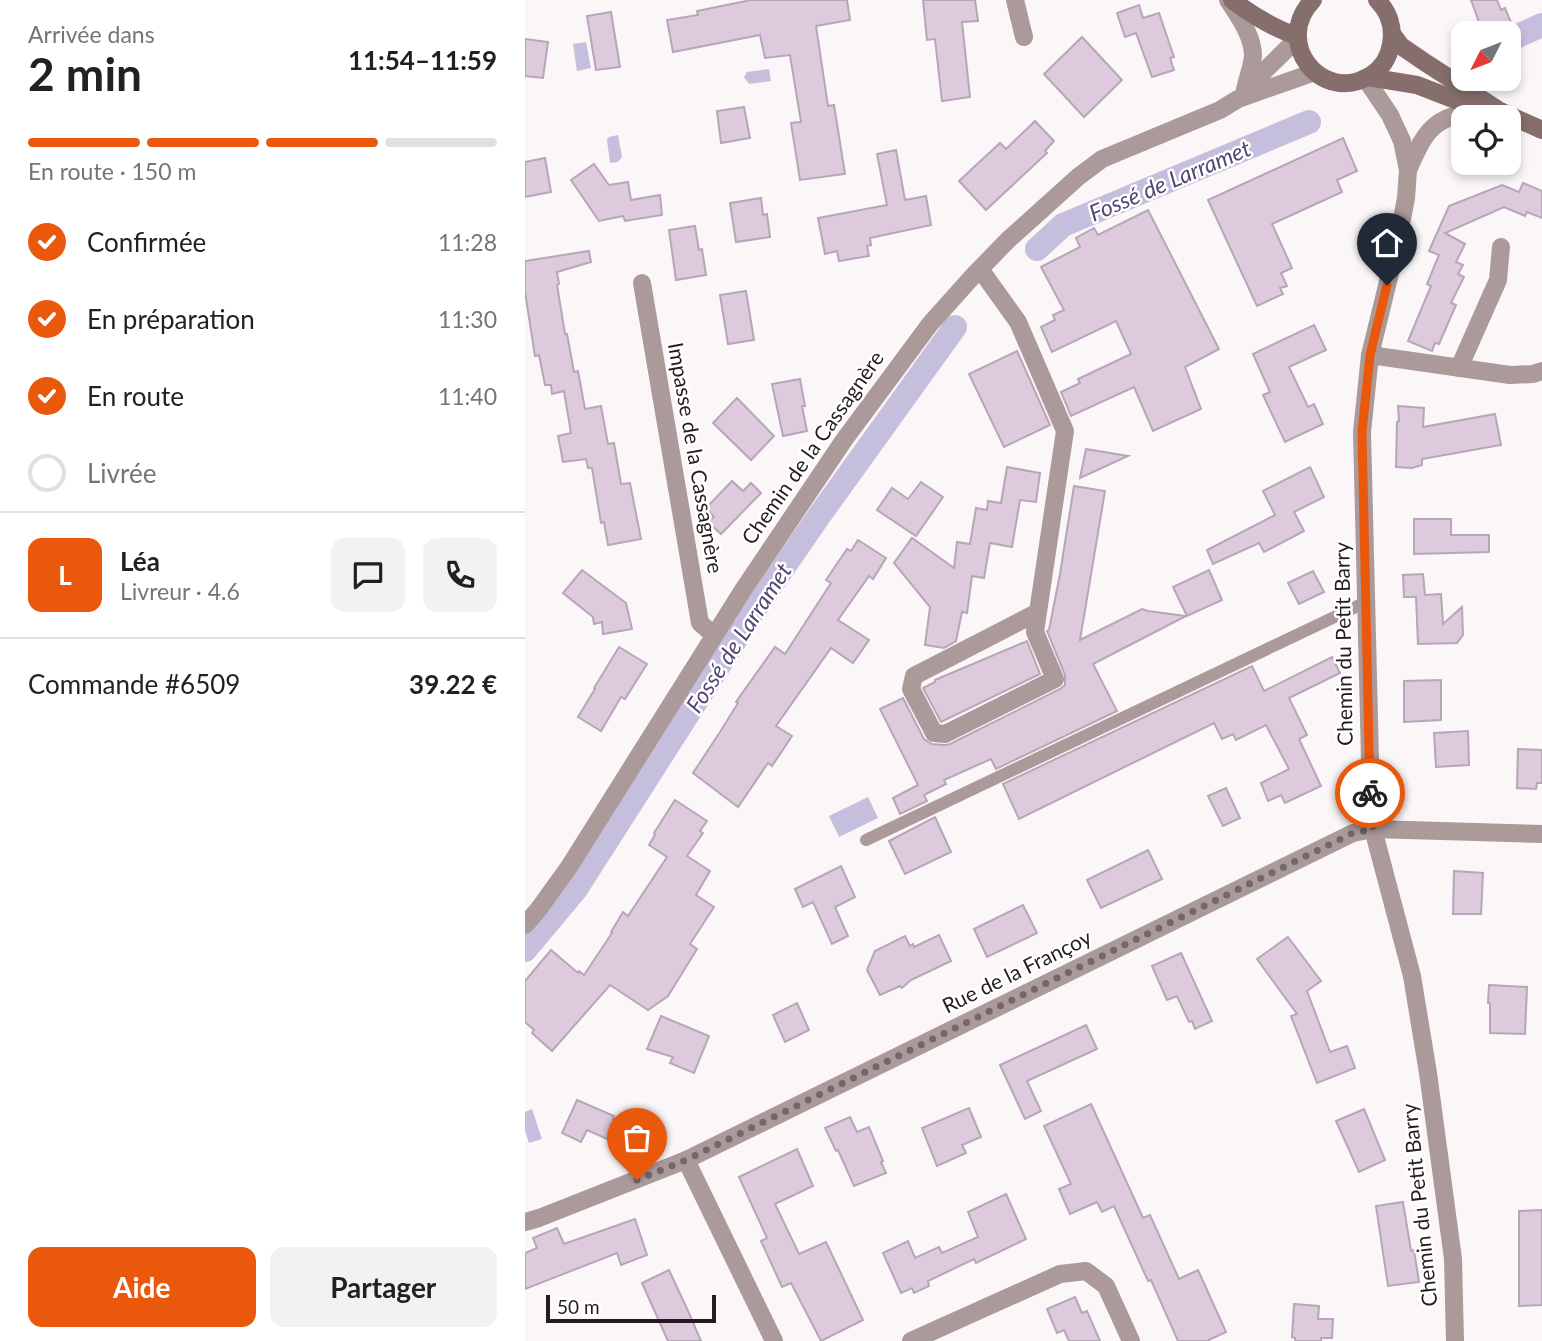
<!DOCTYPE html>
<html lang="fr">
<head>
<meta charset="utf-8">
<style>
  body { margin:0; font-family:Lato,sans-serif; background:#f2f2f2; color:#202124; height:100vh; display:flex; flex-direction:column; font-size:26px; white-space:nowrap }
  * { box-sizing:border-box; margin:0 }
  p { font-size:23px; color:#757577 }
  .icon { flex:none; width:38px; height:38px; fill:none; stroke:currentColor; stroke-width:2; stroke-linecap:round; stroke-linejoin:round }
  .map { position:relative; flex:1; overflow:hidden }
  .drawer { display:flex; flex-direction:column; background:#fff; width:525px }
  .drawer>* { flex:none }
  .needle { width:46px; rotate:228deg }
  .fabs { position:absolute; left:926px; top:21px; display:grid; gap:14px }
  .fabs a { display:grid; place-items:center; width:70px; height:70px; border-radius:14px; background:#fff; box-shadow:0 4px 10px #0003; font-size:35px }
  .scale { position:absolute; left:21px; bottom:18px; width:170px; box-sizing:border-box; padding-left:7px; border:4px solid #251c1f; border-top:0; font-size:19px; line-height:24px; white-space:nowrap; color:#251c1f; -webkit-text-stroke:5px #fff; paint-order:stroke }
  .pin { position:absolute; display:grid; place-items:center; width:60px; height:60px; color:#fff; margin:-72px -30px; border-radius:50% 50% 50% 0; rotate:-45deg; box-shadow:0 0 7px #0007 }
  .pin .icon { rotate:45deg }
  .courier { position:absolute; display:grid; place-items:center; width:70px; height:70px; margin:-35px; border:5px solid #ea580c; border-radius:50%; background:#fff; color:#222; box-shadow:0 2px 9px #0007 }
  .summary em { font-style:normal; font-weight:700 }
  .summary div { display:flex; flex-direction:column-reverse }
  .summary { display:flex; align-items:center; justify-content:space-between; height:119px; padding:0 28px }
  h1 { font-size:46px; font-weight:700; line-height:52px }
  .bar { display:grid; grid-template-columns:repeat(4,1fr); gap:10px 7px; align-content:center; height:84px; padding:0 28px }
  .bar i { height:9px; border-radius:5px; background:#e0e0e0 }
  .bar .selected { background:#ea580c }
  .bar p { grid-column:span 4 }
  .line { display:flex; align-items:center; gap:18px; padding:0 28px; border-top:2px solid #e0e0e0 }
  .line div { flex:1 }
  .round { display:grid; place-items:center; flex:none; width:74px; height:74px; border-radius:14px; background:#f2f2f2 }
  ol { padding:0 28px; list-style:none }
  li { display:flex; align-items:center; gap:21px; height:77px }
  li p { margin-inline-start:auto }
  li .icon { padding:7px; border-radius:50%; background:#ea580c; color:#fff; stroke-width:4 }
  li:last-child { color:#757577 }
  li i { width:38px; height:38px; border:4px solid #e0e0e0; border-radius:50% }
  .primary-button { display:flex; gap:14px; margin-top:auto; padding:14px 28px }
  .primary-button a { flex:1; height:80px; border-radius:14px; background:#ea580c; color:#fff; font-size:28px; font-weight:700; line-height:80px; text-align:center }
  .primary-button a+a { background:#f2f2f2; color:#202124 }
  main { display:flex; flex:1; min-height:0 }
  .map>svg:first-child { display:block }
</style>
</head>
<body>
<main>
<section class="drawer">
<div class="summary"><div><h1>2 min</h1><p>Arrivée dans</p></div><em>11:54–11:59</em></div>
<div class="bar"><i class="selected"></i><i class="selected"></i><i class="selected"></i><i></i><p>En route · 150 m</p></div>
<ol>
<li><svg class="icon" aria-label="check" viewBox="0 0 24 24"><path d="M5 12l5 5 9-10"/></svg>Confirmée<p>11:28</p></li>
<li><svg class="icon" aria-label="check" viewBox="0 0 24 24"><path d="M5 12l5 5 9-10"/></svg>En préparation<p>11:30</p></li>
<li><svg class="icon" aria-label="check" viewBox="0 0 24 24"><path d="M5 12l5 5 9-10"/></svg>En route<p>11:40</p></li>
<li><i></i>Livrée</li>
</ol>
<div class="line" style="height:126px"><b class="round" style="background:#ea580c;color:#fff">L</b><div><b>Léa</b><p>Livreur · 4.6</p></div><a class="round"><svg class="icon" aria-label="chat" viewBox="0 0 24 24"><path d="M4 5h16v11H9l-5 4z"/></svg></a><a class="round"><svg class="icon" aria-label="phone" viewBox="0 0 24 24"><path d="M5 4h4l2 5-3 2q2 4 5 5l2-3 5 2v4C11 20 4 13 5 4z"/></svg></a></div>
<div class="line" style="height:91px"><div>Commande #6509</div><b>39.22 €</b></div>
<div class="primary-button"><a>Aide</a><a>Partager</a></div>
</section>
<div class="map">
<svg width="1017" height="1341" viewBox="0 0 1017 1341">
  <rect width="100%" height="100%" fill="#fbf6f8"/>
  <g fill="#c6bedd">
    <path d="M61,42L66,68L52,71L48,44Z"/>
    <path d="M244,69L246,81L224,84L219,77L222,72Z"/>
    <path d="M93,135L97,157L93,162L85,163L82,140L84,137Z"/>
    <path d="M343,797L353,818L314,837L304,816Z"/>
    <path d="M7,1109L17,1139L4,1143L0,1131V1112Z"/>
  </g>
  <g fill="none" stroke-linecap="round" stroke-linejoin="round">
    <g stroke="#c6bedd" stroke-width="24">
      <path d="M984,40L1017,25"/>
      <path d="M512,249L538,225L784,122"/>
      <path d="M0,950L51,889L232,606L294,516L430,327"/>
    </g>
  </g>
  <g fill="#ddcbdd" stroke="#b7a6b7" stroke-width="2">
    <path d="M226,0H322L325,20L291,26L303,106L309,105L320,174L275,180L266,123L276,122L265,55L240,58L235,35L148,52L142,20L173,15L172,11Z"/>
    <path d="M398,0H450L453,21L437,22L445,97L417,101L410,39L402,40Z"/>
    <path d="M946,0H972L976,10L980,8L988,28L973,33H958Z"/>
    <path d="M614,5L618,18L634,13L649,57L645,58L649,70L627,77L611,33L600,37L592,13Z"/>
    <path d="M86,12L95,67L71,70L62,16Z"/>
    <path d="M557,37L597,80L559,117L519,74Z"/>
    <path d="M0,39L23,42L18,78L0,76Z"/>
    <path d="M219,107L225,138L196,143L192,111Z"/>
    <path d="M510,121L529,141L520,151L522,153L461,210L434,181L475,143L481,149Z"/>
    <path d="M818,138L832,171L812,180L817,192L747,224L767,268L756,273L762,286L755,288L758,294L732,306L683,200Z"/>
    <path d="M371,150L380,200L401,196L406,225L345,238L346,245L342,246L344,256L314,261L312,251L300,254L293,218L362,205L352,154Z"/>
    <path d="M20,158L26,192L0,197V162Z"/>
    <path d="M69,164L84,185L103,182L106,200L135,195L137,215L100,221L98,216L74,221L46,180Z"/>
    <path d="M998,183L1017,191V218L1002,212L1000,216L979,207L920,233L940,244L931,262L938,265L933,274L939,277L926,303L931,305L914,344L910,343L907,351L883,341L906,286L902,284L914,255L904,251L924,206L977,185L994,192Z"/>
    <path d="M236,198L238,215L242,214L245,237L211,242L205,203Z"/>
    <path d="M623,210L694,349L660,367L676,409L628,431L609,387L546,416L536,392L555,383L553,379L606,354L591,321L527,352L516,327L530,320L528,315L539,310L516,267L555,247L551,238L569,228L573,235Z"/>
    <path d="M170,226L174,250L177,249L181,275L151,280L144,230Z"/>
    <path d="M64,251L66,262L32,272L34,284L32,285L40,334H42L49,372L53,371L60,409L76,406L83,444L89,443L96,484L105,483L116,539L83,545L79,522L76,523L67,468H63L61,459L38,462L33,436L46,433L39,391L27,394L26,385H20L14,355L10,356L0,292V261Z"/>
    <path d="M221,291L229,340L203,344L195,295Z"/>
    <path d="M789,325L801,350L764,367L783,407L789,404L798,424L760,442L738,395L745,392L728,354Z"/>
    <path d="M492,351L525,425L479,447L444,374Z"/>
    <path d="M275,379L280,406H277L282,431L258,436L247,384Z"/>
    <path d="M212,398L249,436L226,460L188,423Z"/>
    <path d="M873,406L899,408L898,427L970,414L976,445L897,459V465L887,468L871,467L872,422L874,421Z"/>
    <path d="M561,449L603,456L555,478Z"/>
    <path d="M482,467L515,473L511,502L495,500L487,547L465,543L459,578L447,576L442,613L437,612L431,641L419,648L400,645L405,607L369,563L387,538L429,568L432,542L445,544L451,508L462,510L463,501L476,503Z"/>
    <path d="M785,467L799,497L769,512L779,531L739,552L734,543L688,564L682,550L750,515L738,491Z"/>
    <path d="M207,481L218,491L226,483L236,493L196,534L183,522L189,517L181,508Z"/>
    <path d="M396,482L418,497L391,536L352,510L367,488L383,499Z"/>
    <path d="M549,486L580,491L555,640L617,609L623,611L661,616L568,664L592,711L471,769L466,759L419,780L421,784L399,795L402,801L375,814L368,798L393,785L355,709L378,698L399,739L407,744L420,745L425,744L535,689L540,685V675L522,631L524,630L535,574Z"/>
    <path d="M889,519H926V535H964V552L889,554Z"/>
    <path d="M333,540L361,558L348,579L344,576L313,620L344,640L328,663L306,648L251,726L267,736L247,766L243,763L213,807L168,773L195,732L213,703L211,702L250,647L260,654L306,583L301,580L322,549L326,551Z"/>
    <path d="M57,570L101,603L107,629L78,634L77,622L69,624L68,617L38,593Z"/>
    <path d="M684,570L697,600L662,616L648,587Z"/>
    <path d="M788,571L799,592L774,604L763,583Z"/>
    <path d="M898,574L900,595L916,594L918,624L937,607L938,635L932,643L893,644L891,597H879L878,575Z"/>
    <path d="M502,641L515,674L416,722L398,688L410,682V680Z"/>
    <path d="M94,647L122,664L100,699L96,697L76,731L53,717L70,689L69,688Z"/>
    <path d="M807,657L815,673L764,698L782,735L774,739L796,786L760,803L756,795L743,801L736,783L764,769L741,725L711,740L708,734L697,739L689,723L494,819L478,784L727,666L739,691Z"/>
    <path d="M916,680V720L879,722V681Z"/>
    <path d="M943,731L944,765L911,767L909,733Z"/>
    <path d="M993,749L1017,750V783H1012L1011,789L992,788Z"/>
    <path d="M701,788L715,818L698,826L683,796Z"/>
    <path d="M150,800L182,821L175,831L178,833L162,856L185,871L171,895L189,907L165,944L172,949L143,996L123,1010L85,985L27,1051L7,1033L9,1030L0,1022V981L26,950L53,973L54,971L59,975L87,933L86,932L98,912L103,916L142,857L124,845L130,835L129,833Z"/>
    <path d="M410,817L426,852L380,874L364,841Z"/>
    <path d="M623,850L637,879L576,908L562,880Z"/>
    <path d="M316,866L330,897L310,907L323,936L307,944L288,902L278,907L270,889Z"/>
    <path d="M929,871L958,873L956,914H928Z"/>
    <path d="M498,905L512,933L462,957L449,929Z"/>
    <path d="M414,935L426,961L386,980L377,988L375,986L355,995L342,970L350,951L380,936L385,946L388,944L389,947Z"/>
    <path d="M763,937L796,981L782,991L805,1052L822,1046L830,1068L792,1083L766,1016L772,1014L732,959Z"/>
    <path d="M656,953L687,1021L670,1029L667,1021L664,1022L652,996L642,1000L627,966Z"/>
    <path d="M964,985L1002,987L1000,1034L965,1033V1003H963Z"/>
    <path d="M272,1003L284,1030L260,1042L248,1015Z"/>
    <path d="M136,1016L184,1036L169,1073L145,1063L148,1057L122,1049Z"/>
    <path d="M561,1025L572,1049L502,1081L516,1111L500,1119L475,1065Z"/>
    <path d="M52,1100L89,1116L88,1119L97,1124L89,1142L62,1130L56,1142L37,1133Z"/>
    <path d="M566,1104L618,1218L625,1215L654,1279L673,1270L701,1332L682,1341H653L626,1280L623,1281L589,1206L577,1212L572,1202L545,1214L534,1189L546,1184L519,1126Z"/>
    <path d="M444,1108L456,1137L437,1145L441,1153L412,1166L397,1128Z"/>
    <path d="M839,1109L860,1160L834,1172L811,1121Z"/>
    <path d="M325,1117L332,1132L344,1127L358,1161L356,1162L361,1173L329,1186L313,1150L311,1151L300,1128Z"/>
    <path d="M272,1149L288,1186L250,1204L274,1254L301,1242L338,1320L296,1341L266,1283L257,1287L236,1241L242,1238L214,1177Z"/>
    <path d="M481,1194L501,1239L451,1263L449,1259L403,1281L404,1286L389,1293L387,1288L376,1293L358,1253L383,1241L390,1258L414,1247L417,1253L453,1237L443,1212Z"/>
    <path d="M878,1202L886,1251L889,1250L894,1282L863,1286L851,1206Z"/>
    <path d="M1017,1210V1305L994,1306V1211Z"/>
    <path d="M110,1219L122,1255L96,1265L92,1253L0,1289V1253L12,1248L8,1238L32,1228L39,1244Z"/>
    <path d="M144,1270L164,1313L176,1341H143L117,1283Z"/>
    <path d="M550,1297L557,1313L562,1311L575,1341H544L539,1330L532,1333L522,1309Z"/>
    <path d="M769,1304L794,1306L793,1319H808L807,1338H796V1341H770V1338L767,1337Z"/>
  </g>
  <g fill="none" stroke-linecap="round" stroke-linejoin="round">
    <path stroke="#ab9a99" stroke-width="12" d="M341,840L841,602"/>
    <g stroke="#ab9a99" stroke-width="18">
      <path d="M490,0L499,37"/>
      <path d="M703,0C714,17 728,36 728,56C727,67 722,79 720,90"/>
      <path d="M840,78L865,115L877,141L883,170L881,198L872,245L845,355L837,432L846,800L848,829L887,976L903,1073L928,1259L930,1341"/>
      <path d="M720,90L772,39"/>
      <path d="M883,170C902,127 908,119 954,109"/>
      <path d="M455,269L493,322L540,431L513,612L510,632L530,679L420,734L409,733L386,689L389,676L513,612"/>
      <path d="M117,283L175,623L189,635"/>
      <path d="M845,355L985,375L1008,374L1017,371"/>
      <path d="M934,368L973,280L976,247"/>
      <path d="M0,925L13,910L44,867L218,590L319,440L405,324L448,276L483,240L553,177L577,159L695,110L713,99L790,72"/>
      <path d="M161,1160L249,1341"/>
      <path d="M0,1222L14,1218L161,1160L828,833L848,829L1017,834"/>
      <path d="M386,1341L535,1274L561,1271L581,1286L606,1341"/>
    </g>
    <g stroke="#856e6c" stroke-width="18">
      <path d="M707,0C727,15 748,28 772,36"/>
      <path d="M788,0C747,42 797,106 846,75C857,68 864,57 866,44C869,28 864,12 852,0"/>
      <path d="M868,35L876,46L901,63L975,111L1017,130"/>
      <path d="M843,77L892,85L954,109L961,110"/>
    </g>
  </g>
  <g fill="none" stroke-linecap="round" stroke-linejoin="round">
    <path stroke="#70686b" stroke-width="7" stroke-dasharray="0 12.6" d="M112,1180L161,1160L828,833L848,829L845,793"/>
    <path stroke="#ea580c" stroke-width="9" d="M845,793L837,432L845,355L862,285"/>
  </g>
  <g text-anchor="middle" stroke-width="5" stroke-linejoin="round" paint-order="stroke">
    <g font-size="21" fill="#251c1f" stroke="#fff">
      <text transform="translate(288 448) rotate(-55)" y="7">Chemin de la Cassagnère</text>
      <text transform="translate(170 458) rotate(80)" y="7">Impasse de la Cassagnère</text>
      <text transform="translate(819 644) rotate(-91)" y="7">Chemin du Petit Barry</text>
      <text transform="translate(492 972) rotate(-26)" y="7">Rue de la Françoy</text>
      <text transform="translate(895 1205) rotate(-96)" y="7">Chemin du Petit Barry</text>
    </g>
    <g font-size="23" font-style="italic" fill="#534673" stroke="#fff">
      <text transform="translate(645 181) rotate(-23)" y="8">Fossé de Larramet</text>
      <text transform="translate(214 638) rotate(-57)" y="8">Fossé de Larramet</text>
    </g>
  </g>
</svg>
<div class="fabs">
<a><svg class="needle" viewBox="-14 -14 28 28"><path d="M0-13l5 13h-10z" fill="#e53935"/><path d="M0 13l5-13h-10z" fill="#757577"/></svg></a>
<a><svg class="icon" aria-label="locate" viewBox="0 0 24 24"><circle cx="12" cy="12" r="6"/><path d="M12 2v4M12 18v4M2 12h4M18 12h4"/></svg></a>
</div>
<div class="scale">50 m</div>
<div class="pin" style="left:112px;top:1180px;background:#ea580c"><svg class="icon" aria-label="bag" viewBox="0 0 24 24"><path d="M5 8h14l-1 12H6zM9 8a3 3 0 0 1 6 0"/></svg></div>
<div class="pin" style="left:862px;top:285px;background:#1f2937"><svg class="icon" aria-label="home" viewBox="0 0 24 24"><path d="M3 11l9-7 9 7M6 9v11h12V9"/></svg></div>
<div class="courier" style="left:845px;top:793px"><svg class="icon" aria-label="bike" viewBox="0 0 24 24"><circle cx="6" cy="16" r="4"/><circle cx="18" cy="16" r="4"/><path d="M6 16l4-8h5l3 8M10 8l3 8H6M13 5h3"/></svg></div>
</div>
</main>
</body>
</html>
